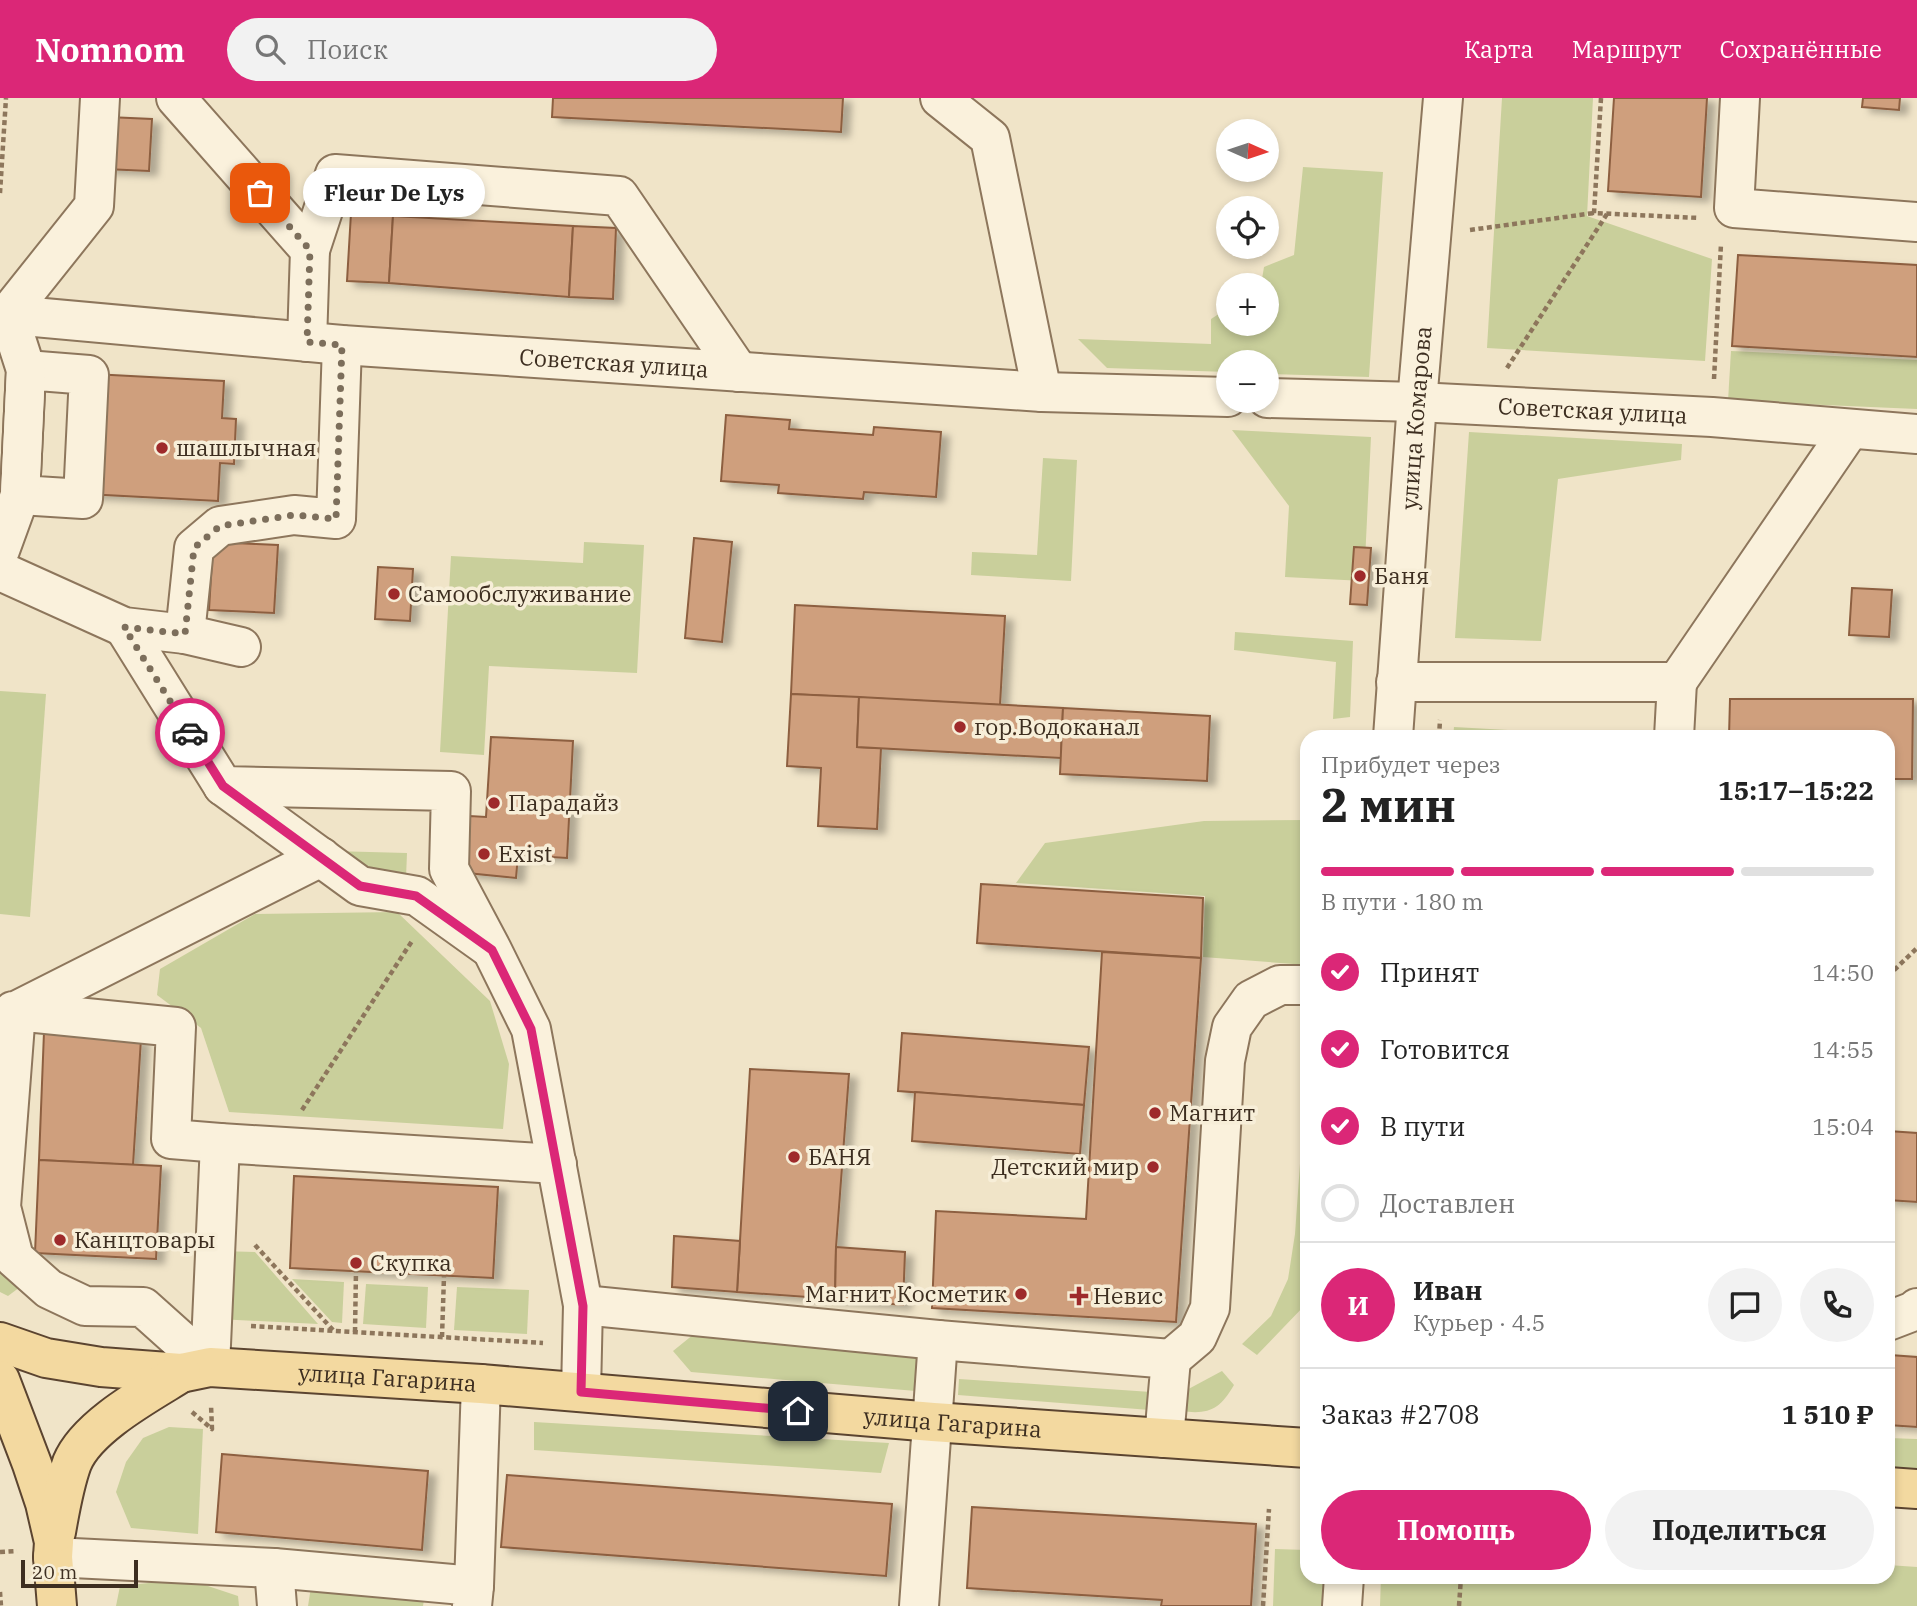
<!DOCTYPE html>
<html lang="ru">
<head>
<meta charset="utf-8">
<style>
  body { margin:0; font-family:"IBM Plex Serif",serif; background:#f2f2f2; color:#222; height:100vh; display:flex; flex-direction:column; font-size:26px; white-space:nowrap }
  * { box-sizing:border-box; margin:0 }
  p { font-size:23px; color:#767676 }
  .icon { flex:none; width:38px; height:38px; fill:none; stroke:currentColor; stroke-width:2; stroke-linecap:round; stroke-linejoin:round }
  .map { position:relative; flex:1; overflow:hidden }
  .sheet { position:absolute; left:1300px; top:632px; width:595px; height:854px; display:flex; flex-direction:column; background:#fff; border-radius:21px; box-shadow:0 4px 10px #0003 }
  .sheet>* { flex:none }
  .needle { width:46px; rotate:93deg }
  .controls { position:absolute; left:1216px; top:21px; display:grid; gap:14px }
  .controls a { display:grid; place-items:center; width:63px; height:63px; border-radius:50%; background:#fff; box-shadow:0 4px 10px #0003; font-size:35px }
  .scale { position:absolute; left:21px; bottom:18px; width:117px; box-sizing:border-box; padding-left:7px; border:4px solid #3d2e20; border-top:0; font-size:19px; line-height:24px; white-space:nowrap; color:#3d2e20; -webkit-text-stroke:5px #f7eed8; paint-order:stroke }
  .pin { position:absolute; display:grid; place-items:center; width:60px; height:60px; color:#fff; margin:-30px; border-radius:14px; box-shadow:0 4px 10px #0006 }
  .courier { position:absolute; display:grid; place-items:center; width:70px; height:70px; margin:-35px; border:5px solid #db2777; border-radius:50%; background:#fff; color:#222; box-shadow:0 2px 9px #0007 }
  .bubble { position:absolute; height:49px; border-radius:24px; background:#fff; box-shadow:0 4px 10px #0003; font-size:23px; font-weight:700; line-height:49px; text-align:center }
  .overview em { font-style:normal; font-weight:700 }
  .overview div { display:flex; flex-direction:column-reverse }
  .overview { display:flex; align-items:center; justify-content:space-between; height:119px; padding:0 21px }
  h1 { font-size:46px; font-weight:700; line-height:52px }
  .bar { display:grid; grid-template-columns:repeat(4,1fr); gap:10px 7px; align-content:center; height:84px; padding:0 21px }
  .bar i { height:9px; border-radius:5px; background:#e0e0e0 }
  .bar .selected { background:#db2777 }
  .bar p { grid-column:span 4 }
  .line { display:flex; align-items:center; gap:18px; padding:0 21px; border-top:2px solid #e0e0e0 }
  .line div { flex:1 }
  .round { display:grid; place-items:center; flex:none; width:74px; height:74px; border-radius:37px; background:#f2f2f2 }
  ol { padding:0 21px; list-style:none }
  li { display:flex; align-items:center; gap:21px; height:77px }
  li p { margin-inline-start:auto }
  li .icon { padding:7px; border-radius:50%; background:#db2777; color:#fff; stroke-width:4 }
  li:last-child { color:#767676 }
  li i { width:38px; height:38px; border:4px solid #e0e0e0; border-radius:50% }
  .action { display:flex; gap:14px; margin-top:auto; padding:14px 21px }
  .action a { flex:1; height:80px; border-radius:42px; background:#db2777; color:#fff; font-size:28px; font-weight:700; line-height:80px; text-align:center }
  .action a+a { background:#f2f2f2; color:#222 }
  header { display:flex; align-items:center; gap:42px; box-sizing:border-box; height:98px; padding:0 35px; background:#db2777; color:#fff }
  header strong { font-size:33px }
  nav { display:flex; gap:38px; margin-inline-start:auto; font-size:24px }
  .search { width:490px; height:63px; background:#f2f2f2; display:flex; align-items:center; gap:18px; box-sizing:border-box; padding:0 24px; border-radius:38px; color:#767676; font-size:26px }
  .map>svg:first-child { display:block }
</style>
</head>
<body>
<header>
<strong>Nomnom</strong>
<div class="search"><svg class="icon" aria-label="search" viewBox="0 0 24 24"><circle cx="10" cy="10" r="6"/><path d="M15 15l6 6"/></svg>Поиск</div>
<nav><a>Карта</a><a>Маршрут</a><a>Сохранённые</a></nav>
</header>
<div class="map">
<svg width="1917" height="1508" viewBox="0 0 1917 1508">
  <defs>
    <filter id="shadow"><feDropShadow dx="8" dy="4.5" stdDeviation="3.5" flood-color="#0004"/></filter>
  </defs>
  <rect width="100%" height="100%" fill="#f0e4c8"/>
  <g fill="#c9cf9b">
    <path d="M1502,0H1593L1587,118L1712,161L1705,263L1487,250Z"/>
    <path d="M1303,69L1383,74L1369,279L1267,276V264H1228V274L1107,270L1078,241L1211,246V221L1228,210V226H1267V187H1261L1264,169L1294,157Z"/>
    <path d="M1731,253L1917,262V311L1728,303Z"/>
    <path d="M1232,332L1371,339L1364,483L1285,479L1289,408Z"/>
    <path d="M1469,334L1682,346L1681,362L1558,381L1541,543L1455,540Z"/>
    <path d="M1043,360L1077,362L1071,483L971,477L972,454L1037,457Z"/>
    <path d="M584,444L644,447L637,575L489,568L484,657L440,654L451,458L583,465Z"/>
    <path d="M1235,534L1353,543L1350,619L1333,621L1336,564L1234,552Z"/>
    <path d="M0,593L46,596L30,819L0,816Z"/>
    <path d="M1454,629L1527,633V639H1453Z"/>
    <path d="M1307,722V867L1203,859L1205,798L1016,785L1045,745L1204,723Z"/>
    <path d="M332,753L407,755L406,780L332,769Z"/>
    <path d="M397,814L490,903L509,966L503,1031L229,1014L201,930L157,897L160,871L255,816Z"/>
    <path d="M1307,967V1205L1257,1257L1242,1246L1271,1218L1288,1181L1295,1136Z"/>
    <path d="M220,1153L255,1154L318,1226L218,1221Z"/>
    <path d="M0,1164L24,1186L8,1198L0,1194Z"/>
    <path d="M292,1181L344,1184L342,1225L332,1224Z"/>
    <path d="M366,1186L428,1189L426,1230L363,1226Z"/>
    <path d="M457,1189L529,1192L527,1236L454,1232Z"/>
    <path d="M694,1236L917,1253L916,1293L691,1274L673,1253Z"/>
    <path d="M1222,1273L1234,1287C1220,1311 1209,1317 1181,1313V1295Z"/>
    <path d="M959,1281L1151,1294L1150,1312L958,1297Z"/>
    <path d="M534,1324L889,1345L881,1375L534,1352Z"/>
    <path d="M169,1329L203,1331L198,1436L131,1430L116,1394L126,1364L143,1340Z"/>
    <path d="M1888,1340L1917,1341V1374L1888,1372Z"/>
    <path d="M1275,1451L1307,1452V1479H1329L1328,1508H1273Z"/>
    <path d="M1888,1467L1917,1469V1508H1380L1381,1479H1888Z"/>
    <path d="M187,1481L238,1498L239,1508H116L120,1488Z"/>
    <path d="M311,1489L424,1502L423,1508H308Z"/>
  </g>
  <g fill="#cf9f7d" stroke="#8d5f41" stroke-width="2" filter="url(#shadow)">
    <path d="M553,0H843L841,34L552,19Z"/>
    <path d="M1614,0H1707L1701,99L1608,93Z"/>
    <path d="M1863,0H1900L1899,12L1862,9Z"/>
    <path d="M108,19L152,21L149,73L105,71Z"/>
    <path d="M351,115L393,118L389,185L347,183Z"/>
    <path d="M393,118L573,128L569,199L389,185Z"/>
    <path d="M573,128L616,130L613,201L569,199Z"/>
    <path d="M1738,157L1917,167V259L1732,248Z"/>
    <path d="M93,276L224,283L222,320L236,321L234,366L220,365L218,403L86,396Z"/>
    <path d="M726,317L790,322L789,331L873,337L874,329L941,334L936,399L864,394L863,401L778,395L779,387L721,383Z"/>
    <path d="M694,440L732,444L722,544L685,540Z"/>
    <path d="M213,444L278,447L274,515L209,512Z"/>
    <path d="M1354,449L1371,450L1367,507L1350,506Z"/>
    <path d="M378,469L413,471L410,523L375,521Z"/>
    <path d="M1852,490L1892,492L1889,539L1849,537Z"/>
    <path d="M795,507L1005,518L1000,607L791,596Z"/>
    <path d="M791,596L859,599L857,649L881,650L877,731L818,728L821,670L787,668Z"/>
    <path d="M859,599L1063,610L1061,660L857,649Z"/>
    <path d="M1730,601H1913L1912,681H1888V639H1729Z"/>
    <path d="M1063,610L1210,618L1207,683L1060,676Z"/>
    <path d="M491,639L573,643L567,760L518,757L516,780L467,775L470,718L486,719Z"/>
    <path d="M981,786L1203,800L1201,860L977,845Z"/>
    <path d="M1102,854L1201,860L1176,1224L932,1210L936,1113L1086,1121Z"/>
    <path d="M44,934L141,941L133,1067L39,1062Z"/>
    <path d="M902,935L1089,949L1084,1007L898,993Z"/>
    <path d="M750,971L849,976L836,1149L835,1201L737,1194Z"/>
    <path d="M915,994L1084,1007L1080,1056L912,1043Z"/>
    <path d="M1888,1033L1917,1035V1104L1888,1102Z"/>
    <path d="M39,1062L161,1068L156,1161L35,1155Z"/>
    <path d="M294,1078L498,1089L493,1180L290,1170Z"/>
    <path d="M674,1138L740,1143L737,1194L672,1189Z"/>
    <path d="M836,1149L905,1154L903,1207L835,1201Z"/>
    <path d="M1890,1257L1917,1259V1329L1888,1327Z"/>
    <path d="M222,1356L428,1373L422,1452L216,1434Z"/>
    <path d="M507,1377L892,1406L886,1478L501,1449Z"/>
    <path d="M972,1409L1256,1426L1251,1508H1161L1162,1502L967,1490Z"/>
  </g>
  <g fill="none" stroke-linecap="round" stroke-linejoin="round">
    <g stroke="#8d765c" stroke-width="42">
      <g id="minor">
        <path d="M176,0L310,152L307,244"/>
        <path d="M940,0L990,40L1042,294"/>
        <path d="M1740,0L1734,110L1917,124"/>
        <path d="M310,152L335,76L619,98L739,274"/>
        <path id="s1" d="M0,216L342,247L1042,294L1228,299"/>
        <path d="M26,272L89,277L83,401L20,397Z"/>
        <path id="s2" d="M1267,300L1417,304L1712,319L1917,336"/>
        <path d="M0,452L20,397L26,272L8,216L94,108L100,0"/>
        <path d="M0,473L124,529L185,536L241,549"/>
        <path d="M124,529L223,688L451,693L449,771L492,852L531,931L583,1207L581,1294"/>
        <path d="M185,536L194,450L220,428L294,417L336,421L342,247"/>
        <path d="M1396,584H1677L1850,331"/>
        <path id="s3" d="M1393,639L1417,304L1443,0"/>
        <path d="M1674,639L1677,584"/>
        <path d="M223,688L360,788L417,798L487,848"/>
        <path d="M13,913H16L321,759"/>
        <path d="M583,1207L938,1242L919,1508"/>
        <path d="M1888,1223L1914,1213L1917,1210"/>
        <path d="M938,1242L1171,1261L1164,1340"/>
        <path d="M1171,1261L1197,1239L1210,1210L1225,963L1232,929L1251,902L1280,887H1307"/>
        <path d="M210,1269L143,1209L85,1208L49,1191L14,1160L1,1109L16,913L176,929L171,1041L220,1045"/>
        <path d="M210,1269L220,1045L557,1066"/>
        <path d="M53,1459L274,1470L474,1488L472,1508"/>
        <path d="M274,1470L277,1508"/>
        <path d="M474,1488L481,1286"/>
        <path d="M1342,1508L1344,1479"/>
      </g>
    </g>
    <g stroke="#5b4430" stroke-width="42">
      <g id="major">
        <path id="s4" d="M0,1244L46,1260L101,1269L181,1275L210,1269L481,1286L933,1324L1307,1350"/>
        <path d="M0,1282L32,1366L45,1405L54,1444L53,1459L57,1508"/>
        <path d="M1888,1389L1917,1391"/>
        <path d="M56,1434C60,1411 64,1387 72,1365C87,1328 149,1295 181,1275"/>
      </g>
    </g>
    <g stroke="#8d765c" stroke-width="4.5" stroke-dasharray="5 3.5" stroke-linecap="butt">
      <path d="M1601,0L1594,115L1699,120"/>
      <path d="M0,95L6,0"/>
      <path d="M1470,132L1594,115"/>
      <path d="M1507,270L1607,116"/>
      <path d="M1714,281L1721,146"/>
      <path d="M1439,639L1440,622"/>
      <path d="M1888,878L1917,850"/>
      <path d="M302,1012L412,843"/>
      <path d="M255,1147L333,1232"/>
      <path d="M251,1228L543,1245"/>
      <path d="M355,1234L356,1173"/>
      <path d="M442,1239L444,1178"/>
      <path d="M192,1314L212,1331L211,1307"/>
      <path d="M0,1454L17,1453"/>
      <path d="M0,1494L1,1508"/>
      <path d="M1263,1508L1269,1411"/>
      <path d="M1459,1508L1461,1479"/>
    </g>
    <use href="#minor" stroke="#faf1dc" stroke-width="38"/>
    <use href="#major" stroke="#f3d9a0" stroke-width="38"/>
  </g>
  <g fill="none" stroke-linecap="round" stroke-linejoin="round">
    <path stroke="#7c6e5b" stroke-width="7" stroke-dasharray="0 12.6" d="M190,635L124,529L185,536L194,450L220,428L294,417L336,421L342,247L307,244L310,152L260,95"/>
    <path stroke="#db2777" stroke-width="9" d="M190,635L223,688L360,788L416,798L492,852L531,931L583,1208L581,1294L798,1313"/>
  </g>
  <g fill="#9e2a2b" stroke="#f7eed8" stroke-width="2.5">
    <circle cx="162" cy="350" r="7"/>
    <circle cx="1360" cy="478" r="7"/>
    <circle cx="394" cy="496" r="7"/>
    <circle cx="960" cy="629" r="7"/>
    <circle cx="494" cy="705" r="7"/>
    <circle cx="484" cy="756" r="7"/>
    <circle cx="1155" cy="1015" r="7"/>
    <circle cx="794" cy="1059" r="7"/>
    <circle cx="1153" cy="1069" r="7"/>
    <circle cx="60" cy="1142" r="7"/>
    <circle cx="356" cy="1165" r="7"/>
    <circle cx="1021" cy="1196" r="7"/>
    <path d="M1075.5 1187.5h7v7h7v7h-7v7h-7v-7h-7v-7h7z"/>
  </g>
  <g text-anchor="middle" stroke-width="7" stroke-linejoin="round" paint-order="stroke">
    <g font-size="23" fill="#3d2e20" stroke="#f7eed8">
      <text dy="8" stroke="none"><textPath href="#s1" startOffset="616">Советская улица</textPath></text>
      <text dy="8" stroke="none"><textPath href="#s2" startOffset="326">Советская улица</textPath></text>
      <text dy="8" stroke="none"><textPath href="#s3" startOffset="320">улица Комарова</textPath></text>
      <text dy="8" stroke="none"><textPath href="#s4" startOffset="392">улица Гагарина</textPath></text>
      <text dy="8" stroke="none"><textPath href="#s4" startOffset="959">улица Гагарина</textPath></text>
    </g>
    <g font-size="23" fill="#3d2e20" stroke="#f7eed8" text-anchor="start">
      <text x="176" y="358">шашлычная</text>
      <text x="1374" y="486">Баня</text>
      <text x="408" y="504">Самообслуживание</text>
      <text x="974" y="637">гор.Водоканал</text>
      <text x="508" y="713">Парадайз</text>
      <text x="498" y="764">Exist</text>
      <text x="1169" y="1023">Магнит</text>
      <text x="808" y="1067">БАНЯ</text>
      <text x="1139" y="1077" text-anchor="end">Детский мир</text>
      <text x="74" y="1150">Канцтовары</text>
      <text x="370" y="1173">Скупка</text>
      <text x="1007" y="1204" text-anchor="end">Магнит Косметик</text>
      <text x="1093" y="1206">Невис</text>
    </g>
  </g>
</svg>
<div class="controls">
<a><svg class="needle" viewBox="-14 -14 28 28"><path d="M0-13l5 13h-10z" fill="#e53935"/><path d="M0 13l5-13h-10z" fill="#767676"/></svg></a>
<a><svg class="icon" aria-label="locate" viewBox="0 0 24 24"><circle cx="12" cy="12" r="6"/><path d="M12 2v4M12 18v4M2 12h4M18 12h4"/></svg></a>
<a>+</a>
<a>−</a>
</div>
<div class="scale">20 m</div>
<div class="pin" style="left:260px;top:95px;background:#ea580c"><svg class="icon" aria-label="bag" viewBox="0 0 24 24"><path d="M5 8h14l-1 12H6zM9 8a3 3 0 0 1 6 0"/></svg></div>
<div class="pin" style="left:798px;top:1313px;background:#1f2937"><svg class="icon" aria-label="home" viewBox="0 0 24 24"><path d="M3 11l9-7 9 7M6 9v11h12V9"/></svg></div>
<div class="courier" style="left:190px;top:635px"><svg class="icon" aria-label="car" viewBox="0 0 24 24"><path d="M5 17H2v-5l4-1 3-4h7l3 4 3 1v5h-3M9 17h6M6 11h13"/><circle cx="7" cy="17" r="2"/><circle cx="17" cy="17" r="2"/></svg></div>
<div class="bubble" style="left:303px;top:70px;width:182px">Fleur De Lys</div>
<section class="sheet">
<div class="overview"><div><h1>2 мин</h1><p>Прибудет через</p></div><em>15:17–15:22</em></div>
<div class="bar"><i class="selected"></i><i class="selected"></i><i class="selected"></i><i></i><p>В пути · 180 m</p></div>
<ol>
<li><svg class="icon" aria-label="check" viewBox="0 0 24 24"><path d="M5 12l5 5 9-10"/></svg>Принят<p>14:50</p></li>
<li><svg class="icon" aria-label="check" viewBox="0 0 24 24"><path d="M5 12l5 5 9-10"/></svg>Готовится<p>14:55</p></li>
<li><svg class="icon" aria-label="check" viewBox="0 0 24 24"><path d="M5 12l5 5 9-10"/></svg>В пути<p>15:04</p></li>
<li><i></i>Доставлен</li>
</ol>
<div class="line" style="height:126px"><b class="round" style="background:#db2777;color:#fff">И</b><div><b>Иван</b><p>Курьер · 4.5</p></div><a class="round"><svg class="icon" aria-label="chat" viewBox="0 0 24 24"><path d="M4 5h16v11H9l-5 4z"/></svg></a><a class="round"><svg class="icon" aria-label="phone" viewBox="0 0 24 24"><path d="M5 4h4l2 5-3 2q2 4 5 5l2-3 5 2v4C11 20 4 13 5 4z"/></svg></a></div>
<div class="line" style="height:91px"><div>Заказ #2708</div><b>1 510 ₽</b></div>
<div class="action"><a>Помощь</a><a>Поделиться</a></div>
</section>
</div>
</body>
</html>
